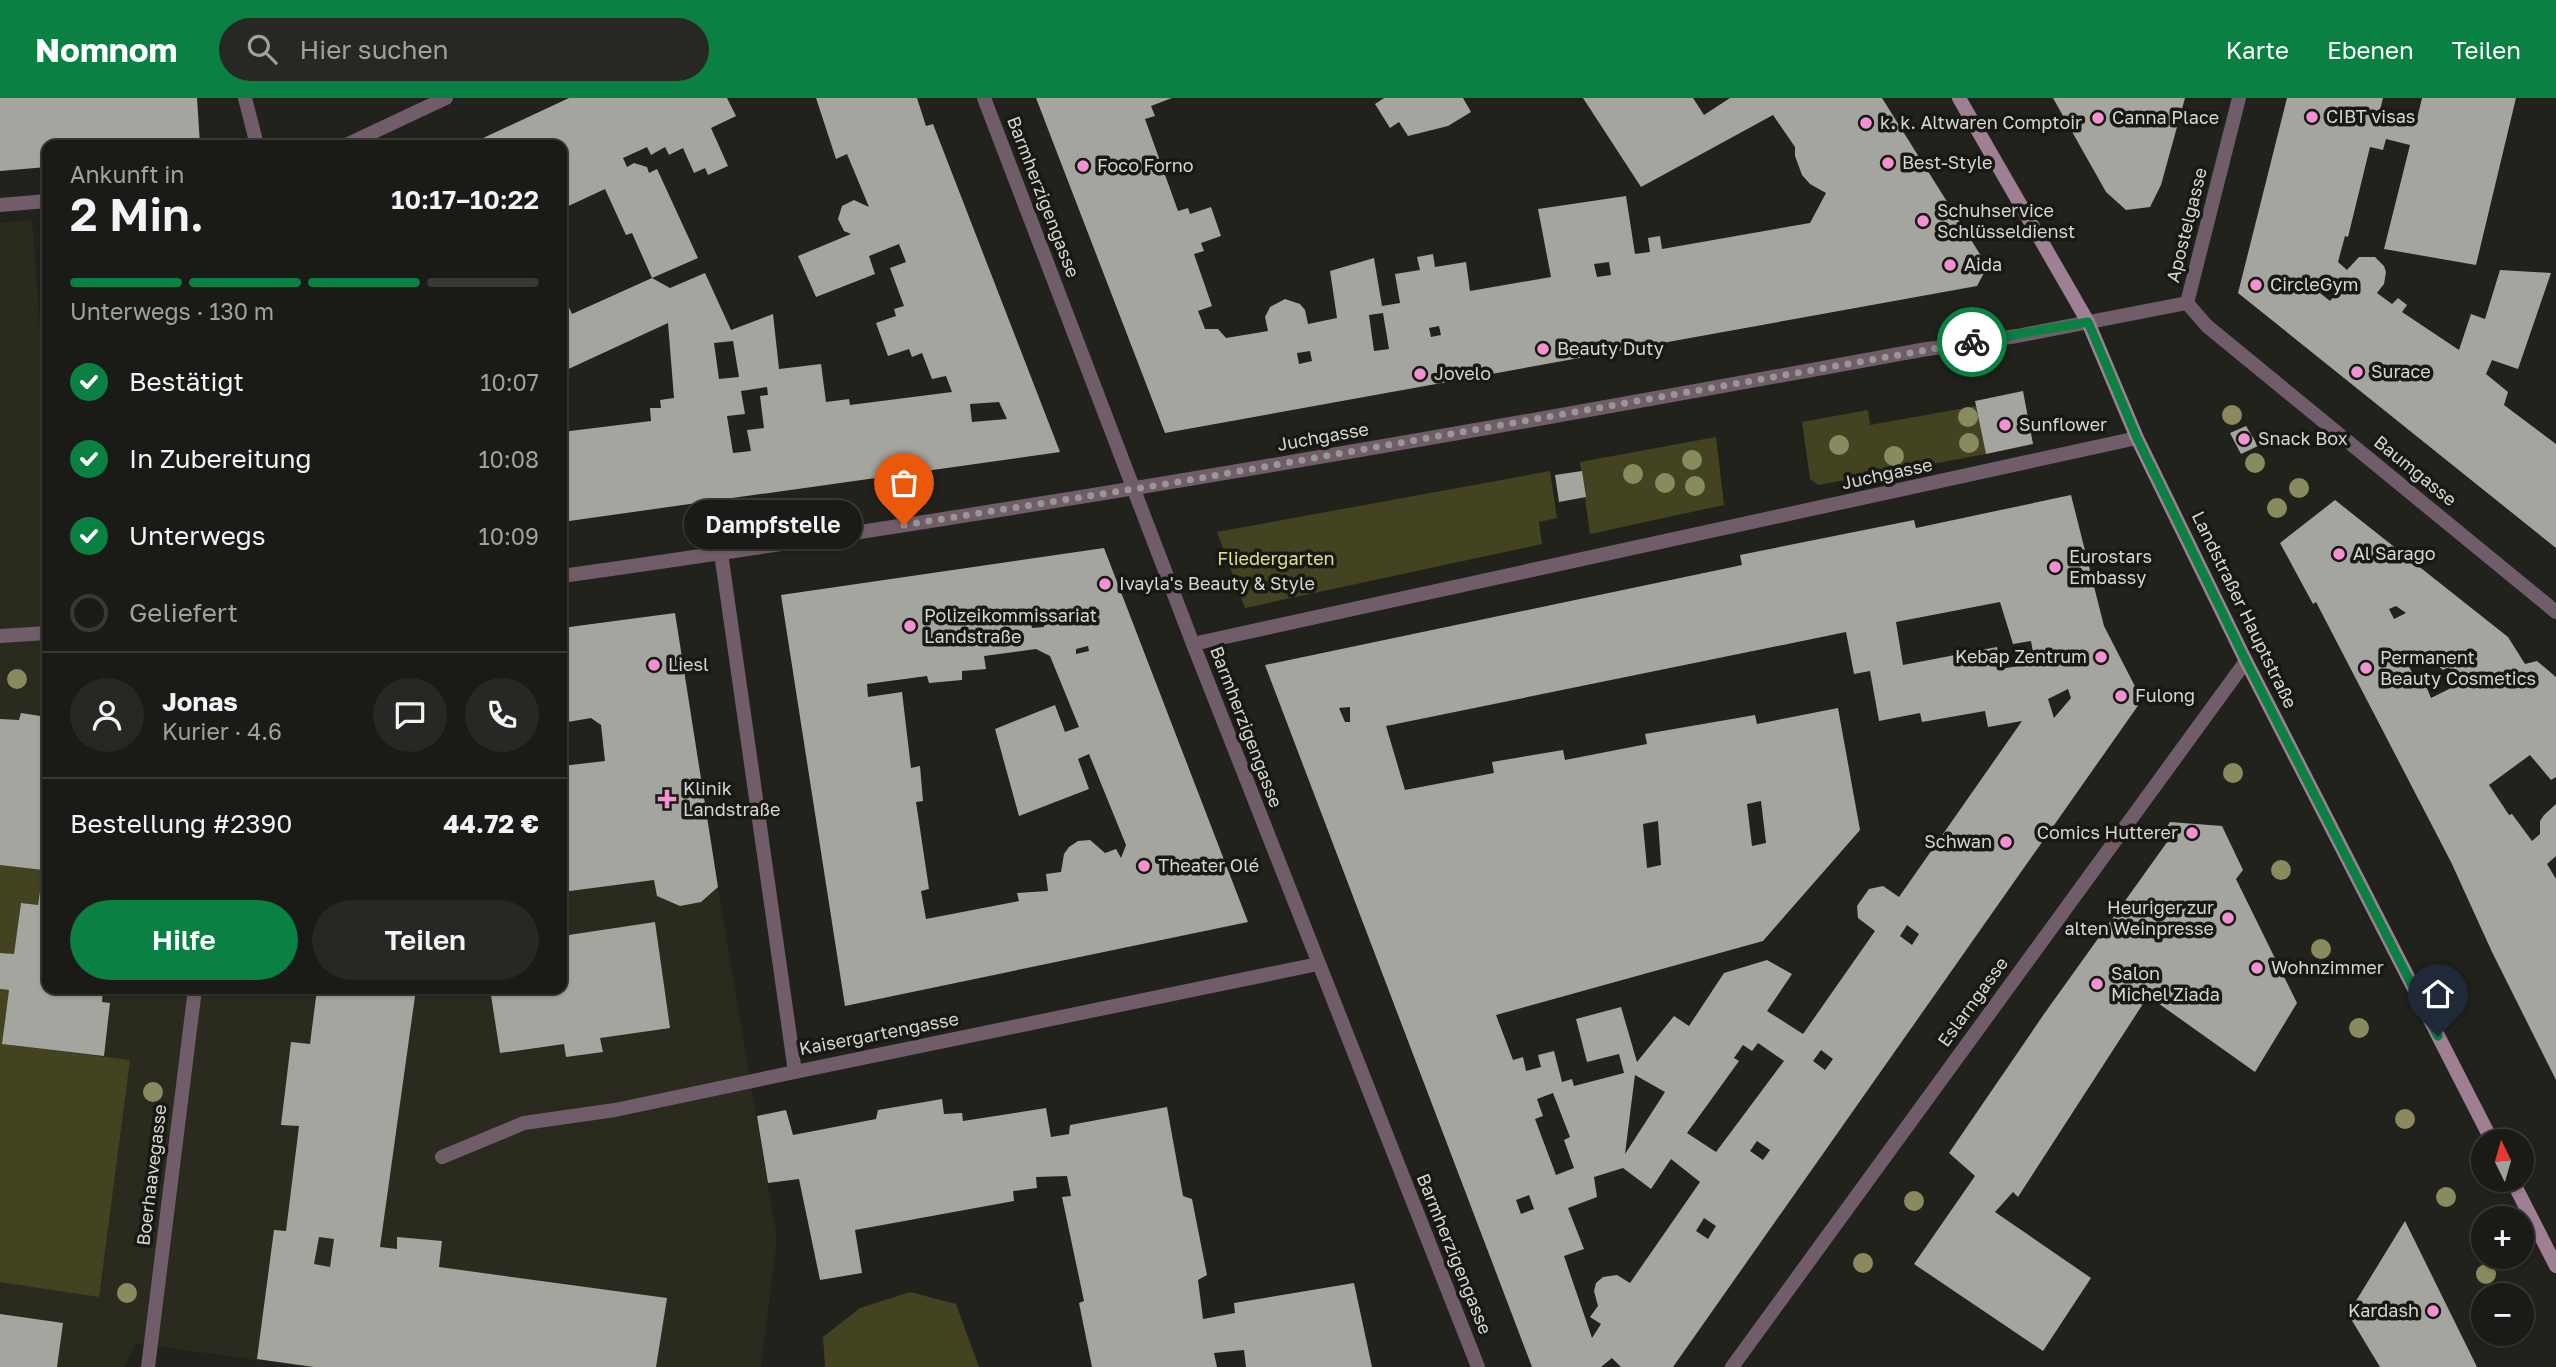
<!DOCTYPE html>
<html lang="de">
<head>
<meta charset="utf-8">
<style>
  body { margin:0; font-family:"Golos Text",sans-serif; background:#272723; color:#f1f3f6; height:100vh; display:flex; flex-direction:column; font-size:26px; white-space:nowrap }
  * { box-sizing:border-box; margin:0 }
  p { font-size:23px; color:#9fa1a1 }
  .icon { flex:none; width:38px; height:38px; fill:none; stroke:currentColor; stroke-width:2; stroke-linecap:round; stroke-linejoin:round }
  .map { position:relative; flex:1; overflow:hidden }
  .drawer { position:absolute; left:42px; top:42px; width:525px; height:854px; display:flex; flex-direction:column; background:#1a1a16; border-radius:14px; box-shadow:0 2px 5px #0004,0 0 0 2px #383835 }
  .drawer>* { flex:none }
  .needle { width:46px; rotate:355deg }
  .tools { position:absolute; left:2471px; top:1031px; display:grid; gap:14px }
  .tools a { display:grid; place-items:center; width:63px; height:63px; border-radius:50%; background:#1a1a16; box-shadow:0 2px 5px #0004,0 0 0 2px #383835; font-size:35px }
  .pin { position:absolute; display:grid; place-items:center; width:60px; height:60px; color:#fff; margin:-72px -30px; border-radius:50% 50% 50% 0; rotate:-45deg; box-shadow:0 0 7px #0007 }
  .pin .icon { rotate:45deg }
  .courier { position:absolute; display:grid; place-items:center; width:70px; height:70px; margin:-35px; border:5px solid #0b8043; border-radius:50%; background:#fff; color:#222; box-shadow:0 2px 9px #0007 }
  .bubble { position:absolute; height:49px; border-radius:24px; background:#1a1a16; box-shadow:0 2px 5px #0004,0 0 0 2px #383835; font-size:23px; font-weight:600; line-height:49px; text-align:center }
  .summary em { font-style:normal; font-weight:600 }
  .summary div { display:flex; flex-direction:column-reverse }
  .summary { display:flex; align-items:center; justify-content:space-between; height:119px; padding:0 28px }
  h1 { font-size:46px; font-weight:600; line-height:52px }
  .bar { display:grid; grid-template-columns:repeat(4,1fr); gap:10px 7px; align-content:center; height:84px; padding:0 28px }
  .bar i { height:9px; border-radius:5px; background:#383835 }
  .bar .current { background:#0b8043 }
  .bar p { grid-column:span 4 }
  .line { display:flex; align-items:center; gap:18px; padding:0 28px; border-top:2px solid #383835 }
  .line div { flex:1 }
  .round { display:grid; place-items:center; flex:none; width:74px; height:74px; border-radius:37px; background:#272723 }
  ol { padding:0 28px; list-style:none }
  li { display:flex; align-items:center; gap:21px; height:77px }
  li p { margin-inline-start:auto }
  li .icon { padding:7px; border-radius:50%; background:#0b8043; color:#fff; stroke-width:4 }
  li:last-child { color:#9fa1a1 }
  li i { width:38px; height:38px; border:4px solid #383835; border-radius:50% }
  .cta { display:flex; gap:14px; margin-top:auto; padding:14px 28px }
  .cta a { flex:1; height:80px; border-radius:42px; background:#0b8043; color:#fff; font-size:28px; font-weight:600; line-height:80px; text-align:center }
  .cta a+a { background:#272723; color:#f1f3f6 }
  header { display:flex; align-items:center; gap:42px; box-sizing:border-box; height:98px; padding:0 35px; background:#0b8043; color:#fff }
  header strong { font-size:33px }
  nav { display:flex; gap:38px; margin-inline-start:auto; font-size:24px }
  .search { width:490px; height:63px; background:#272723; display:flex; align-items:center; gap:18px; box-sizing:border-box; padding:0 24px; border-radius:38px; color:#9fa1a1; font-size:26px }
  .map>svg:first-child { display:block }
</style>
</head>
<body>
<header>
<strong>Nomnom</strong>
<div class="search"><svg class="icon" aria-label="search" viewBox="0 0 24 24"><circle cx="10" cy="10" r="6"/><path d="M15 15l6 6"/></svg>Hier suchen</div>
<nav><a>Karte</a><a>Ebenen</a><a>Teilen</a></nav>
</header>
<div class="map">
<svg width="2556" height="1269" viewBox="0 0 2556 1269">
  <rect width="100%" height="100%" fill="#22221d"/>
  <path fill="#2a2a1f" d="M32,122L47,316V891H562V712L701,691L777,1141L761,1269H305L135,1245L125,1269H0V125Z"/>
  <g fill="#434322">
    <path d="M1976,308L1986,356L1818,387L1810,381L1802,324L1868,312L1870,327Z"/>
    <path d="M1716,339L1724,407L1590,436L1580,364Z"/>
    <path d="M1550,373L1557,420L1539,424L1542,446L1245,510L1217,434Z"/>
    <path d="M0,767L43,772L38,807L21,805L14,856L0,855Z"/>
    <path d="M0,891L9,892L2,946L130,962L99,1199L0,1184Z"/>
    <path d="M910,1194L956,1206L979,1269H825L823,1239L860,1210Z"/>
  </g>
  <g fill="#a4a59e" fill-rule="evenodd">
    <path d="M0,0H197L200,47H47V69L0,73Z"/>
    <path d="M569,0H727L736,18L711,30L728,68L708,77L705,70L694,75L683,50L669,57L665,49L651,57L647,49L623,60L627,69L634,65L647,69L649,75L657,71L698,160L652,180L632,135L626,137L605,91L562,111V47H468Z"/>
    <path d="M816,0H917L926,28L933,26L1060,354L562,424V334L651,323L650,310H661L660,302L674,300L668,225L562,274V193L572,216L652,180L670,190L705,175L731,232L773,216L779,271L821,266L826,304L849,301L850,307L952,294L946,278L932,281L922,255L912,259L909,251L888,258L876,225L896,218L894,211L904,208L890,170L906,164L899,146L869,158L875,176L816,199L798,158L851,136L844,133L838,121L842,108L854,102L869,109L847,56L836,61ZM733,243L739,279L719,281L714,245ZM767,289L768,297L760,298L764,330L747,332L751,353L733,355L727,318L745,316L741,293ZM999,304L1007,321L972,324L970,306Z"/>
    <path d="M1036,0H1172L1151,8L1155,18L1145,21L1178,113L1188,110L1190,116L1211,109L1221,138L1201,145L1204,153L1194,156L1212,208L1198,213L1205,231H1218L1226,240L1268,233L1265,219L1270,209L1285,201L1300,206L1305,212L1308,226L1337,220L1330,173L1374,160L1382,208L1400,205L1395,176L1420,172L1417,159L1433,156L1435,169L1466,164L1470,193L1551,179L1538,111L1626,98L1635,156L1650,154L1648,140L1660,138L1662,151L1810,125L1826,95L1810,86L1802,77L1795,58V49L1773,17L1641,89L1583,0H1693L1704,17L1730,0H1882L1983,161L1984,175L1977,188L1165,335ZM1609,164L1611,177L1597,179L1594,166ZM1383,215L1389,251L1374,253L1369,217ZM1439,228L1441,237L1431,239L1429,230ZM1310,253L1312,263L1299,266L1297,255Z"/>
    <path d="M1384,0H1463L1471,14L1448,28L1408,38L1399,24L1390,30L1375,6Z"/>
    <path d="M2053,0H2185L2161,87L2150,109L2126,112L2106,94Z"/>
    <path d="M2287,0H2383L2380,12L2417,21L2422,0H2516L2476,167L2384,151L2410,47L2386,41L2383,52L2370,49L2348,139L2345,138L2338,164L2347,172L2359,159H2375L2384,168L2386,174L2384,186L2377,195L2392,206L2398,200L2407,207L2402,214L2459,252L2471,216L2485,221L2500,172L2551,175L2518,271L2492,262L2486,276L2508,294L2504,307L2556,346V450L2238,195ZM2329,186L2338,194L2330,203L2320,195Z"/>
    <path d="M2023,293L2033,346L1986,356L1975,303Z"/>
    <path d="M2246,328L2258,348L2241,356L2230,335Z"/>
    <path d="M1582,373L1586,399L1559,404L1555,377Z"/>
    <path d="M2071,397L2104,528L2142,602L1673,1269H1621L1612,1260L1601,1269H1532L1265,567L1742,467L1740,457L1914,422L1916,430ZM2000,504L2013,546L2031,543L2035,565L2001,571L1997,549L1903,567L1896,524ZM1846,534L1854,576L1870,573L1879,623L1920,615L1922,624L1985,613L1988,629L2022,623L1899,799L1883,788L1869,791L1857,808L1858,820L1875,833L1803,936L1767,913L1792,876L1767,862L1724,875L1689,928L1674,918L1637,964L1621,909L1576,921L1587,964L1619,956L1624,975L1574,988L1572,981L1562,984L1554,953L1538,957L1541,969L1526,973L1523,959L1513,962L1496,917L1763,843L1860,732L1838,610L1757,626L1755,617L1645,636L1647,646L1565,662L1563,652L1492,664L1494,675L1405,692L1386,628ZM2068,591L2071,600L2054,620L2048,601ZM1350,609V624H1345L1339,610ZM1761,703L1766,745L1752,748L1747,706ZM1658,723L1661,767L1647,770L1643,726ZM1907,827L1919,836L1912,847L1900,838ZM1758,945L1784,963L1716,1054L1687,1035L1739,963L1734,960L1743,947L1752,953ZM1821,952L1833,961L1825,972L1813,963ZM1635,977L1665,994L1625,1056L1630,1016ZM1553,995L1570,1039L1564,1042L1574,1070L1556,1077L1535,1021L1543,1018L1537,1001ZM1757,1043L1770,1052L1763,1062L1750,1053ZM1671,1061L1700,1084L1630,1185L1617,1177L1603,1179L1596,1185L1594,1193L1598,1208L1590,1219L1601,1226L1592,1240L1564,1158L1584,1151L1568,1110L1597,1099L1594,1079L1623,1070L1651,1091ZM1529,1097L1534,1111L1521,1116L1516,1102ZM1704,1120L1716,1128L1708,1141L1696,1133Z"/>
    <path d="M2335,402L2508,539L2525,566L2537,563L2556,579V679L2551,682L2530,657L2489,687L2509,717L2512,716L2532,743L2540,736V723L2544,717L2556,706V758L2547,766L2556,781V982L2492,854L2451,764L2316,504L2313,506L2280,445ZM2396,508L2406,515L2394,521L2389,511ZM2419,553L2443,572L2449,569L2457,587L2431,600L2424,583L2418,586L2405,561Z"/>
    <path d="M1104,450L1248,824L845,908L781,497ZM1044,524V529L1032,530L1031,525ZM1088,548L1089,553L1076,556V551ZM1036,551L1050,558L1079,629L1065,634L1055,607L995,631L1019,718L1089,691L1078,661L1089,656L1126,747L1121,760L1116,751L1105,755L1090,742L1078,743L1069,749L1064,756L1061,774L1046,776L1048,793L1017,795L1019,803L926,821L921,793L929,791L916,704L923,703L920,668L911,670L902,594L868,599L867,586L927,578L929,585L962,582V573L986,571L984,558Z"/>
    <path d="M675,515L718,789L701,804L680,808L657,798L654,782L562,794V668L605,663L601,627L591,620L562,625V530Z"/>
    <path d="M21,615L47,619V891H103L102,904L110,905L104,958L2,946L9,892L0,891V855L14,856L21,805L38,807L43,772L0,767V621L19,622Z"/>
    <path d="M2170,724L2222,728L2243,772L2236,781L2297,905L2255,974L2148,898L2018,1099L2013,1094L1995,1114L2091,1180L2043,1253L1914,1166L1975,1078L1949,1055L2044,916L2170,740L2163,735Z"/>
    <path d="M655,824L670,930L600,940L603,954L566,959L564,946L500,955L490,891H562V838Z"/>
    <path d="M317,891H416L380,1149L397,1151V1139L442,1143L439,1169L667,1200L656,1269H314L257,1261L274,1132L286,1133L299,1028L281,1027L291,944L310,946ZM319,1139L334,1141L330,1169L314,1166Z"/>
    <path d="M942,1001L944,1016L962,1015L963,1023L1046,1010L1051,1039L1069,1036L1070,1027L1167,1009L1183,1098L1192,1101L1207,1177L1198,1182L1203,1221L1235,1215L1234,1205L1354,1185L1372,1269H1246L1244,1252L1214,1255L1217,1269H1092L1079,1205L1084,1203L1062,1099L1071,1098L1067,1078L1036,1079L1037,1090L1013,1093L1014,1103L855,1132L862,1175L820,1182L799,1081L768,1085L757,1018L786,1012L793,1037L876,1021L878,1012Z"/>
    <path d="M2405,1123L2477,1269H2380L2348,1216Z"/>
    <path d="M0,1216L63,1225L57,1269H0Z"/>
  </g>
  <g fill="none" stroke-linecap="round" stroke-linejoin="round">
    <path stroke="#715d69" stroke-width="14" d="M442,1059L524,1025L615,1012L795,974"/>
    <g stroke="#715d69" stroke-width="14">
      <path d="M245,0L257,47"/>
      <path d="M984,0L1193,546L1478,1269"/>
      <path d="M346,47L446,0"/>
      <path d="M0,107L47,103"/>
      <path d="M2187,205L2207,228L2556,514"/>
      <path d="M2187,205L2239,0"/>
      <path d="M721,455L795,974L1318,866"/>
      <path d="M562,478C1017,414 1469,335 1921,252L2017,238L2187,205"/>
      <path d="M0,538L47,535"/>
      <path d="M1193,546L2137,340"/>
      <path d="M148,1269L195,891"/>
      <path d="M1732,1269L2246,563"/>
    </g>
    <g stroke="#9f7f93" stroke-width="14">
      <path d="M1959,0L2088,224L2137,340L2246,563L2492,1043"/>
      <path d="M2512,1082L2556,1168"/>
    </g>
  </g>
  <g fill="#898a5d">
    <circle cx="2232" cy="317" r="10"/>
    <circle cx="1968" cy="319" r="10"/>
    <circle cx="1969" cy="345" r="10"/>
    <circle cx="1839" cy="347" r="10"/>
    <circle cx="1894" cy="358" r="10"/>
    <circle cx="1692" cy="362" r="10"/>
    <circle cx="2255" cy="365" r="10"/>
    <circle cx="1633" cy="376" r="10"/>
    <circle cx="1665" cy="385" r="10"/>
    <circle cx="1695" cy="388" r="10"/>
    <circle cx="2299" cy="390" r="10"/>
    <circle cx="2277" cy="410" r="10"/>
    <circle cx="17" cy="581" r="10"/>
    <circle cx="2233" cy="675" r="10"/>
    <circle cx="2281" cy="772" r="10"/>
    <circle cx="2321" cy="851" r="10"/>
    <circle cx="2359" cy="930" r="10"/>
    <circle cx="153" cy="994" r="10"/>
    <circle cx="2405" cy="1021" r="10"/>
    <circle cx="2446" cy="1099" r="10"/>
    <circle cx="1914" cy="1103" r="10"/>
    <circle cx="1863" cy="1165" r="10"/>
    <circle cx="2486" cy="1176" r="10"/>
    <circle cx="127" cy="1195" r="10"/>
  </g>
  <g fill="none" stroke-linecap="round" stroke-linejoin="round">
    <path stroke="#979793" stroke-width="7" stroke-dasharray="0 12.6" d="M904,427L1178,384L1972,244"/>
    <path stroke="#0b8043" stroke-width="9" d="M1972,244L2088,224L2137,340L2246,563L2438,938"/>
  </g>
  <g fill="#f491d3" stroke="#181913" stroke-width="2.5">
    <circle cx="2312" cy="19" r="7"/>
    <circle cx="2098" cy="20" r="7"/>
    <circle cx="1866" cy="25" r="7"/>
    <circle cx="1888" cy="65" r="7"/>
    <circle cx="1083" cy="68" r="7"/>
    <circle cx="1923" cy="123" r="7"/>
    <circle cx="1950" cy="167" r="7"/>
    <circle cx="2256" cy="187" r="7"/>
    <circle cx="1543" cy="251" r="7"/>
    <circle cx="2357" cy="274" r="7"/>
    <circle cx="1420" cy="276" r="7"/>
    <circle cx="2005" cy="327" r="7"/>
    <circle cx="2244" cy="341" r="7"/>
    <circle cx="2339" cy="456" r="7"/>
    <circle cx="2055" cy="469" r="7"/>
    <circle cx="1105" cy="486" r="7"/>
    <circle cx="910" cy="528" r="7"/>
    <circle cx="2101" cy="559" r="7"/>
    <circle cx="654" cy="567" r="7"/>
    <circle cx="2366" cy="570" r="7"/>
    <circle cx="2121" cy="598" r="7"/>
    <path d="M663.5 690.5h7v7h7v7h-7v7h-7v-7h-7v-7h7z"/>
    <circle cx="2192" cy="735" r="7"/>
    <circle cx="2006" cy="744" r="7"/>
    <circle cx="1144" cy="768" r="7"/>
    <circle cx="2228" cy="820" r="7"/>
    <circle cx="2257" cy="870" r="7"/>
    <circle cx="2097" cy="886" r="7"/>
    <circle cx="2433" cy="1213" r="7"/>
  </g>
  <g text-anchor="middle" stroke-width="7" stroke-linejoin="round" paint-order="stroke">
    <g font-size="18" fill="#d6d6d3" stroke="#181913" text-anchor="start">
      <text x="2326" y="25">CIBT visas</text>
      <text x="2112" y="26">Canna Place</text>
      <text x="1880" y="31">k. k. Altwaren Comptoir</text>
      <text x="1902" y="71">Best-Style</text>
      <text x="1097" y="74">Foco Forno</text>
      <text x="1937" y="119">Schuhservice<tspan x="1937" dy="21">Schlüsseldienst</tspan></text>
      <text x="1964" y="173">Aida</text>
      <text x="2270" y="193">CircleGym</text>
      <text x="1557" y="257">Beauty Duty</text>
      <text x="2371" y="280">Surace</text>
      <text x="1434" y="282">Jovelo</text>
      <text x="2019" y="333">Sunflower</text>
      <text x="2258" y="347">Snack Box</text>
      <text x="2353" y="462">Al Sarago</text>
      <text x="2069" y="465">Eurostars<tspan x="2069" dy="21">Embassy</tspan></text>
      <text x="1119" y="492">Ivayla's Beauty &amp; Style</text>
      <text x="924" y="524">Polizeikommissariat<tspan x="924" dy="21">Landstraße</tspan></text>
      <text x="2087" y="565" text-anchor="end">Kebap Zentrum</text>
      <text x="2380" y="566">Permanent<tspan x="2380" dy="21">Beauty Cosmetics</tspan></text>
      <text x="668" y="573">Liesl</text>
      <text x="2135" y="604">Fulong</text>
      <text x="683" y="697">Klinik<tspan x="683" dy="21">Landstraße</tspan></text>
      <text x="2178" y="741" text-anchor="end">Comics Hutterer</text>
      <text x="1992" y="750" text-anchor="end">Schwan</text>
      <text x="1158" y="774">Theater Olé</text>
      <text x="2214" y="816" text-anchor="end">Heuriger zur<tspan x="2214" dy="21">alten Weinpresse</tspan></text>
      <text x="2271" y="876">Wohnzimmer</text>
      <text x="2111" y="882">Salon<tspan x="2111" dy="21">Michel Ziada</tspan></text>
      <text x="2419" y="1219" text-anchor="end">Kardash</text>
    </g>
    <g font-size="18" fill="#d6d6d3" stroke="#181913">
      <text transform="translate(1043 99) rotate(69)" y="6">Barmherzigengasse</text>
      <text transform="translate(2187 127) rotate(-76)" y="6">Apostelgasse</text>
      <text transform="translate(1323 339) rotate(-10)" y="6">Juchgasse</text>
      <text transform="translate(2415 373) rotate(39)" y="6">Baumgasse</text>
      <text transform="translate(1887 376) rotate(-12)" y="6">Juchgasse</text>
      <text transform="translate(2244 512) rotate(64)" y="6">Landstraßer Hauptstraße</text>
      <text transform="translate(1246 629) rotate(69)" y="6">Barmherzigengasse</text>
      <text transform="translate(1973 904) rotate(-54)" y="6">Eslarngasse</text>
      <text transform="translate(879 936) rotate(-11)" y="6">Kaisergartengasse</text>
      <text transform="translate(152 1077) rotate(-83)" y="6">Boerhaavegasse</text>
      <text transform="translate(1454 1156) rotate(68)" y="6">Barmherzigengasse</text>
    </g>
    <g font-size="18" fill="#dee091" stroke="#181913">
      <text x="1276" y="467">Fliedergarten</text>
    </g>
  </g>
</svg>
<div class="tools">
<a><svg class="needle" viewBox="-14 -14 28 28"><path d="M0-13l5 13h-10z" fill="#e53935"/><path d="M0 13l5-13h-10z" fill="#9fa1a1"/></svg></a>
<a>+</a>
<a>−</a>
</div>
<div class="pin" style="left:904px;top:427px;background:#ea580c"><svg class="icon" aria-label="bag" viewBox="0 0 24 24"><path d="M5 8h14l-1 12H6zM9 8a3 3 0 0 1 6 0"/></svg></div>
<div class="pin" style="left:2438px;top:938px;background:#1f2937"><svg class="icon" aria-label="home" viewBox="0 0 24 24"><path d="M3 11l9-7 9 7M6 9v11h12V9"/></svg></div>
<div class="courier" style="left:1972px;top:244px"><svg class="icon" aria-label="bike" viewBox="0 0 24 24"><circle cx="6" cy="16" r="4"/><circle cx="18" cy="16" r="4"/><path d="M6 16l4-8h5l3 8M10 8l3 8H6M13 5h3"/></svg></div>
<div class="bubble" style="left:684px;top:402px;width:178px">Dampfstelle</div>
<section class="drawer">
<div class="summary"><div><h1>2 Min.</h1><p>Ankunft in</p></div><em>10:17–10:22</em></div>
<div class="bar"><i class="current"></i><i class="current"></i><i class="current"></i><i></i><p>Unterwegs · 130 m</p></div>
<ol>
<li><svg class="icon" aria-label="check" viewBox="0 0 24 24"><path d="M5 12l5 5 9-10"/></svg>Bestätigt<p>10:07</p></li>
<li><svg class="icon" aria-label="check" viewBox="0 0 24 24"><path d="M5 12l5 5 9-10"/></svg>In Zubereitung<p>10:08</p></li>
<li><svg class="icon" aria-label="check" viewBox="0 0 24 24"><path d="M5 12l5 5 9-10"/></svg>Unterwegs<p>10:09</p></li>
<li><i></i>Geliefert</li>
</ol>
<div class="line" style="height:126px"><a class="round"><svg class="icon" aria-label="person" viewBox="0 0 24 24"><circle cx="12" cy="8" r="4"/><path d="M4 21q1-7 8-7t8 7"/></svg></a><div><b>Jonas</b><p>Kurier · 4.6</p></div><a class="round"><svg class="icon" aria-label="chat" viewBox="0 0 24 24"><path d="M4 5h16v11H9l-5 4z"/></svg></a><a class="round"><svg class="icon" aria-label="phone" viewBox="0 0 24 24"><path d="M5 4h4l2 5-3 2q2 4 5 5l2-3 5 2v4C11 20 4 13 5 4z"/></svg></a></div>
<div class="line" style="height:91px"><div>Bestellung #2390</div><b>44.72 €</b></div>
<div class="cta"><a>Hilfe</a><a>Teilen</a></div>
</section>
</div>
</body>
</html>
